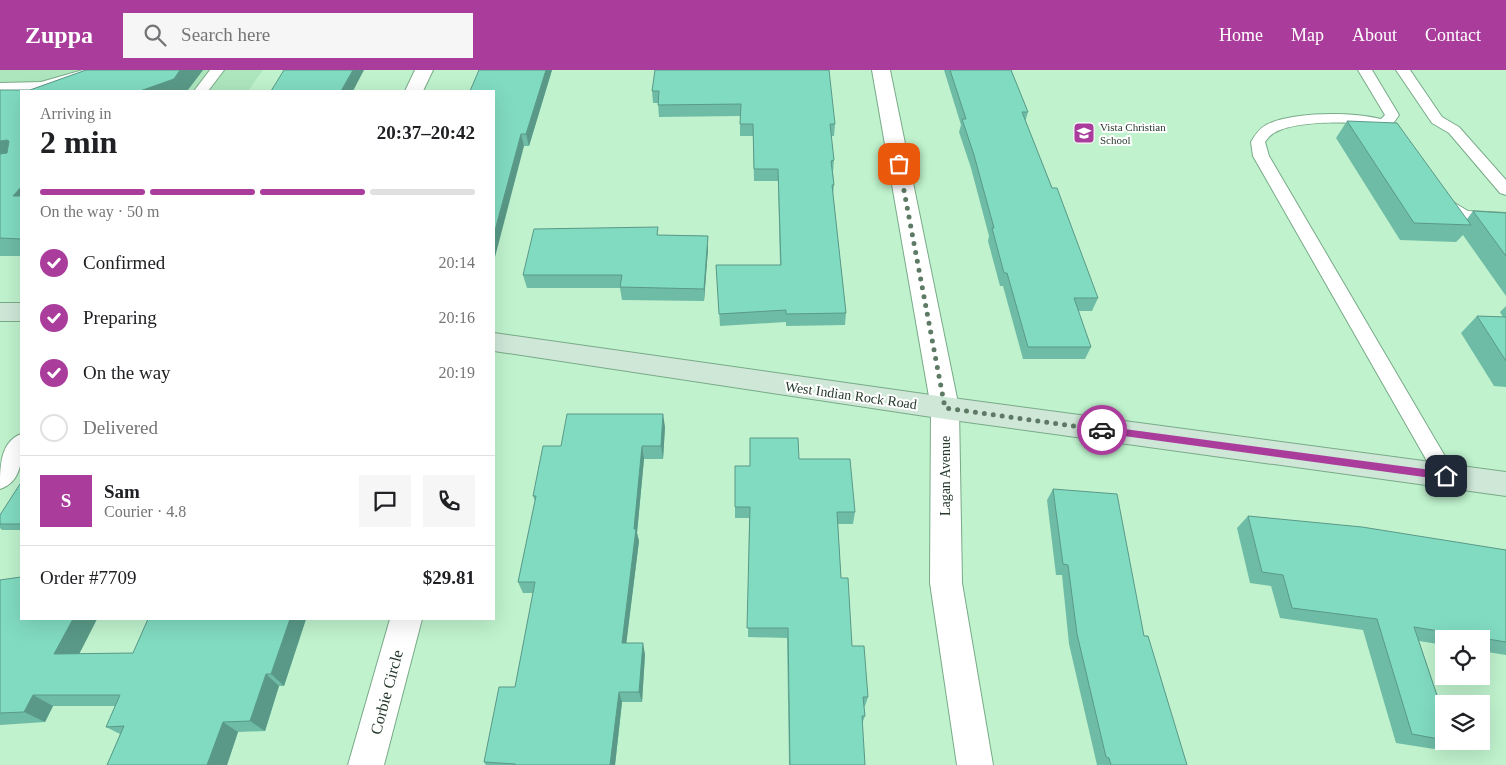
<!DOCTYPE html>
<html lang="en">
<head>
<meta charset="utf-8">
<style>
  body { margin:0; font-family:Georgia,serif; background:#f6f6f6; color:#202124; height:100vh; display:flex; flex-direction:column; font-size:19px; white-space:nowrap }
  * { box-sizing:border-box; margin:0 }
  p { font-size:16px; color:#757577 }
  .icon { flex:none; width:28px; height:28px; fill:none; stroke:currentColor; stroke-width:2; stroke-linecap:round; stroke-linejoin:round }
  .map { position:relative; flex:1; overflow:hidden }
  .side { position:absolute; left:20px; top:20px; width:475px; height:530px; display:flex; flex-direction:column; background:#fff; border-radius:0px; box-shadow:0 5px 20px #0002 }
  .side>* { flex:none }
  .buttons { position:absolute; left:1435px; top:560px; display:grid; gap:10px }
  .buttons a { display:grid; place-items:center; width:55px; height:55px; border-radius:0px; background:#fff; box-shadow:0 5px 20px #0002; font-size:25px }
  .pin { position:absolute; display:grid; place-items:center; width:42px; height:42px; color:#fff; margin:-21px; border-radius:10px; box-shadow:0 2px 8px #0006 }
  .courier { position:absolute; display:grid; place-items:center; width:50px; height:50px; margin:-25px; border:4px solid #aa3d9c; border-radius:50%; background:#fff; color:#222; box-shadow:0 1px 6px #0007 }
  .overview em { font-style:normal; font-weight:600 }
  .overview div { display:flex; flex-direction:column-reverse }
  .overview { display:flex; align-items:center; justify-content:space-between; height:85px; padding:0 20px }
  h1 { font-size:32px; font-weight:600; line-height:38px }
  .bar { display:grid; grid-template-columns:repeat(4,1fr); gap:8px 5px; align-content:center; height:60px; padding:0 20px }
  .bar i { height:6px; border-radius:4px; background:#e0e0e0 }
  .bar .current { background:#aa3d9c }
  .bar p { grid-column:span 4 }
  .line { display:flex; align-items:center; gap:12px; padding:0 20px; border-top:1px solid #e0e0e0 }
  .line div { flex:1 }
  .round { display:grid; place-items:center; flex:none; width:52px; height:52px; border-radius:0px; background:#f6f6f6 }
  ol { padding:0 20px; list-style:none }
  li { display:flex; align-items:center; gap:15px; height:55px }
  li p { margin-inline-start:auto }
  li .icon { padding:5px; border-radius:50%; background:#aa3d9c; color:#fff; stroke-width:4 }
  li:last-child { color:#757577 }
  li i { width:28px; height:28px; border:2px solid #e0e0e0; border-radius:50% }
  header { display:flex; align-items:center; gap:30px; box-sizing:border-box; height:70px; padding:0 25px; background:#aa3d9c; color:#fff }
  header strong { font-size:24px }
  nav { display:flex; gap:28px; margin-inline-start:auto; font-size:18px }
  .search { width:350px; height:45px; background:#f6f6f6; display:flex; align-items:center; gap:12px; box-sizing:border-box; padding:0 18px; border-radius:0px; color:#757577; font-size:19px }
  .map>svg:first-child { display:block }
</style>
</head>
<body>
<header>
<strong>Zuppa</strong>
<div class="search"><svg class="icon" aria-label="search" viewBox="0 0 24 24"><circle cx="10" cy="10" r="6"/><path d="M15 15l6 6"/></svg>Search here</div>
<nav><a>Home</a><a>Map</a><a>About</a><a>Contact</a></nav>
</header>
<div class="map">
<svg width="1506" height="695" viewBox="0 0 1506 695">
  <rect width="100%" height="100%" fill="#bff2cd"/>
  <path fill="#ade6bd" d="M0,0H263L248,21H21L0,110Z"/>
  <g fill="none" stroke-linecap="round" stroke-linejoin="round">
    <g stroke="#79aa88" stroke-width="2">
      <g id="lane">
        <path d="M83,0H98L93,6L42,20L0,21V13L41,12Z"/>
        <path d="M210,0H224L208,21H194Z"/>
        <path d="M1358,0H1372L1399,45L1392,55L1399,65L1397,68H1387C1384,64 1381,60 1376,58C1357,49 1300,52 1280,60C1274,62 1269,66 1265,72L1269,86L1453,400L1457,406L1453,412L1446,415L1439,412L1253,86L1251,72C1255,65 1259,59 1266,55C1293,41 1352,42 1381,49L1385,45Z"/>
        <path d="M1396,0H1410L1442,47L1459,57L1506,110V125L1500,123L1449,63L1432,53Z"/>
        <path d="M1443,126L1468,141L1506,143V153C1481,153 1451,155 1435,131L1437,127Z"/>
      </g>
    </g>
    <g stroke="#79aa88" stroke-width="2">
      <g id="street">
        <path d="M415,0H433L423,21H405Z"/>
        <path d="M872,0H890L959,338L962,513L993,695H957L930,513L931,338Z"/>
        <path d="M21,364C22,385 24,411 0,419C0,397 0,372 21,364Z"/>
        <path d="M390,549H422L384,695H348Z"/>
      </g>
    </g>
    <g stroke="#79aa88" stroke-width="2">
      <g id="secondary">
        <rect x="0" y="233" width="21" height="18"/>
        <path d="M494,263L945,327L1506,402V426L945,349L494,281Z"/>
      </g>
    </g>
    <use href="#lane" fill="#fff" fill-rule="evenodd"/>
    <use href="#street" fill="#fff" fill-rule="evenodd"/>
    <use href="#secondary" fill="#cee7d7" fill-rule="evenodd"/>
  </g>
  <g fill="#6fbca6">
    <path d="M86,0H203L187,21H21V186H0V20H30Z"/>
    <path d="M479,0H552L529,76H524Z"/>
    <path d="M655,0L835,54L834,66H831L834,90L833,102L834,115L833,124L846,243L845,255L786,256V252L720,256L716,195H780L778,111H754L753,66H740V46L659,47L658,33H653L652,21Z"/>
    <path d="M944,0H1011L1028,42L1025,52L1098,228L1092,241H1078L1091,277L1085,289H1023L1003,216H1000L988,171L989,166L971,98L959,62L961,55Z"/>
    <path d="M1347,51L1467,149L1473,141L1506,143V226L1463,165L1456,172L1400,170L1336,68Z"/>
    <path d="M658,165L708,166V179L704,231L622,230L620,218H527L523,205Z"/>
    <path d="M1506,236V317L1494,316L1461,263L1477,246L1503,247L1500,242Z"/>
    <path d="M665,357L663,389H644L637,463L639,471L626,573L645,584L642,632H622L615,695H486L484,692L515,617L533,523H523L518,512L535,431L533,426Z"/>
    <path d="M799,389L855,442L853,454H838L841,508L852,576L868,627L865,636H864L865,646L862,654L865,695H789L787,568L748,567L749,448H735V437L750,396Z"/>
    <path d="M21,414V460H2L0,458V445Z"/>
    <path d="M1053,419L1144,566L1187,695H1097L1069,574L1062,505H1056L1047,430Z"/>
    <path d="M1248,446L1506,480V585L1481,581V569H1444V575L1419,571L1444,646V671H1451L1434,679L1396,673L1363,560L1280,548L1271,516L1250,513L1237,458Z"/>
    <path d="M0,510L97,549L79,584L133,583L148,549H306L284,616H279L265,661L238,662L227,695H107L120,664L106,657L115,636H53L45,652L0,655Z"/>
  </g>
  <g fill="#5a9987">
    <path d="M180,0H203L187,21H140Z"/>
    <path d="M353,0H364L353,21H341Z"/>
    <path d="M546,0H552L529,76L526,64Z"/>
    <path d="M521,64L524,76L494,191V164Z"/>
    <path d="M7,70L21,87L0,89V71Z"/>
    <path d="M21,117V136L13,126Z"/>
    <path d="M708,166V179L704,231V219Z"/>
    <path d="M663,344L665,357L663,389L661,376Z"/>
    <path d="M642,376L644,389L637,463L639,471L625,584L622,573Z"/>
    <path d="M73,549H97L73,596L54,584Z"/>
    <path d="M290,549H306L284,616L271,604Z"/>
    <path d="M643,573L645,584L642,632L639,622Z"/>
    <path d="M266,604L279,616L265,661L250,651Z"/>
    <path d="M619,622L622,632L615,695H610Z"/>
    <path d="M33,625L53,636L45,652L24,642Z"/>
    <path d="M223,652L238,662L227,695H207Z"/>
  </g>
  <g fill="#81dbc1" stroke="#5a9987">
    <path d="M86,0H180L174,9L140,21H21V117L13,126H21V169L0,168V84L7,83L9,71L7,70L0,71V20H30Z"/>
    <path d="M284,0H353L341,21H271Z"/>
    <path d="M479,0H546L526,64H521L494,164V21H470Z"/>
    <path d="M655,0H829L835,54H830L834,90L831,91L834,115H832L846,243L786,244V240L719,244L716,195H781L778,99H754L753,54H740L741,34L658,35L659,21H652Z"/>
    <path d="M950,0H1011L1028,42H1022L1052,118H1057L1098,228H1074L1091,277H1028L1007,203H1004L992,158H994L974,85L962,49H966Z"/>
    <path d="M1347,51L1397,53L1471,155L1414,153Z"/>
    <path d="M1473,141L1506,143V186Z"/>
    <path d="M658,157L657,165L708,166L704,219L620,217L622,205H523L534,159Z"/>
    <path d="M1477,246L1506,247V291Z"/>
    <path d="M567,344H663L661,376H642L634,459H636L622,573H643L639,622H619L610,695H515V694L484,692L499,617H515L535,512H518L536,426H533L543,376H561Z"/>
    <path d="M750,368H798L799,389H850L855,442H837L841,508H848L852,576H864L868,627H863L865,646H862L865,695H790L788,558H747L750,437H735V396H750Z"/>
    <path d="M20,414H21V454H0V445Z"/>
    <path d="M1053,419L1117,424L1144,566H1148L1187,695H1111L1109,688L1106,687L1077,564L1068,495L1063,494Z"/>
    <path d="M1248,446L1362,457L1506,480V572L1414,557L1444,646V670L1412,664L1377,549L1292,538L1283,505L1262,502Z"/>
    <path d="M21,507V549H73L54,584L133,583L148,549H290L271,604H266L250,651L223,652L207,695H107L124,656L106,657L120,625H33L24,642L0,643V510Z"/>
  </g>
  <path fill="#aa3d9c" d="M1102,356L1446,402L1450,406L1446,410L1102,363L1098,360Z"/>
  <g fill="none" stroke-linecap="round" stroke-linejoin="round">
    <path stroke="#5c7a64" stroke-width="5" stroke-dasharray="0 9" d="M899,94L945,338L1102,360"/>
  </g>
  <defs>
    <g id="school-square" transform="scale(1.125)"><rect x="-9" y="-9" width="18" height="18" rx="4" fill="#aa3d9c" stroke="#fff"/><path d="M0-5L7-2L0 1L-7-2ZM-4 1L0 2.5L4 1V4Q0 6-4 4Z" fill="#fff"/></g>
  </defs>
  <g fill-rule="evenodd">
    <use href="#school-square" x="1084" y="63"/>
  </g>
  <g text-anchor="middle" stroke-width="4" stroke-linejoin="round" paint-order="stroke">
    <g font-size="11" fill="#263a2c" stroke="#fff" text-anchor="start">
      <text x="1100" y="61">Vista Christian<tspan x="1100" dy="13">School</tspan></text>
    </g>
    <g font-size="14" fill="#263a2c" stroke="#fff">
      <text transform="translate(851 325) rotate(8)" y="5">West Indian Rock Road</text>
      <text transform="translate(945 406) rotate(-90)" y="5">Lagan Avenue</text>
    </g>
    <g font-size="16" fill="#263a2c" stroke="#fff">
      <text transform="translate(386 622) rotate(-75)" y="6">Corbie Circle</text>
    </g>
  </g>
</svg>
<div class="buttons">
<a><svg class="icon" aria-label="locate" viewBox="0 0 24 24"><circle cx="12" cy="12" r="6"/><path d="M12 2v4M12 18v4M2 12h4M18 12h4"/></svg></a>
<a><svg class="icon" aria-label="layers" viewBox="0 0 24 24"><path d="M12 4l9 5-9 5-9-5zM3 14l9 5 9-5"/></svg></a>
</div>
<div class="pin" style="left:899px;top:94px;background:#ea580c"><svg class="icon" aria-label="bag" viewBox="0 0 24 24"><path d="M5 8h14l-1 12H6zM9 8a3 3 0 0 1 6 0"/></svg></div>
<div class="pin" style="left:1446px;top:406px;background:#1f2937"><svg class="icon" aria-label="home" viewBox="0 0 24 24"><path d="M3 11l9-7 9 7M6 9v11h12V9"/></svg></div>
<div class="courier" style="left:1102px;top:360px"><svg class="icon" aria-label="car" viewBox="0 0 24 24"><path d="M5 17H2v-5l4-1 3-4h7l3 4 3 1v5h-3M9 17h6M6 11h13"/><circle cx="7" cy="17" r="2"/><circle cx="17" cy="17" r="2"/></svg></div>
<section class="side">
<div class="overview"><div><h1>2 min</h1><p>Arriving in</p></div><em>20:37–20:42</em></div>
<div class="bar"><i class="current"></i><i class="current"></i><i class="current"></i><i></i><p>On the way · 50 m</p></div>
<ol>
<li><svg class="icon" aria-label="check" viewBox="0 0 24 24"><path d="M5 12l5 5 9-10"/></svg>Confirmed<p>20:14</p></li>
<li><svg class="icon" aria-label="check" viewBox="0 0 24 24"><path d="M5 12l5 5 9-10"/></svg>Preparing<p>20:16</p></li>
<li><svg class="icon" aria-label="check" viewBox="0 0 24 24"><path d="M5 12l5 5 9-10"/></svg>On the way<p>20:19</p></li>
<li><i></i>Delivered</li>
</ol>
<div class="line" style="height:90px"><b class="round" style="background:#aa3d9c;color:#fff">S</b><div><b>Sam</b><p>Courier · 4.8</p></div><a class="round"><svg class="icon" aria-label="chat" viewBox="0 0 24 24"><path d="M4 5h16v11H9l-5 4z"/></svg></a><a class="round"><svg class="icon" aria-label="phone" viewBox="0 0 24 24"><path d="M5 4h4l2 5-3 2q2 4 5 5l2-3 5 2v4C11 20 4 13 5 4z"/></svg></a></div>
<div class="line" style="height:65px"><div>Order #7709</div><b>$29.81</b></div>
</section>
</div>
</body>
</html>
